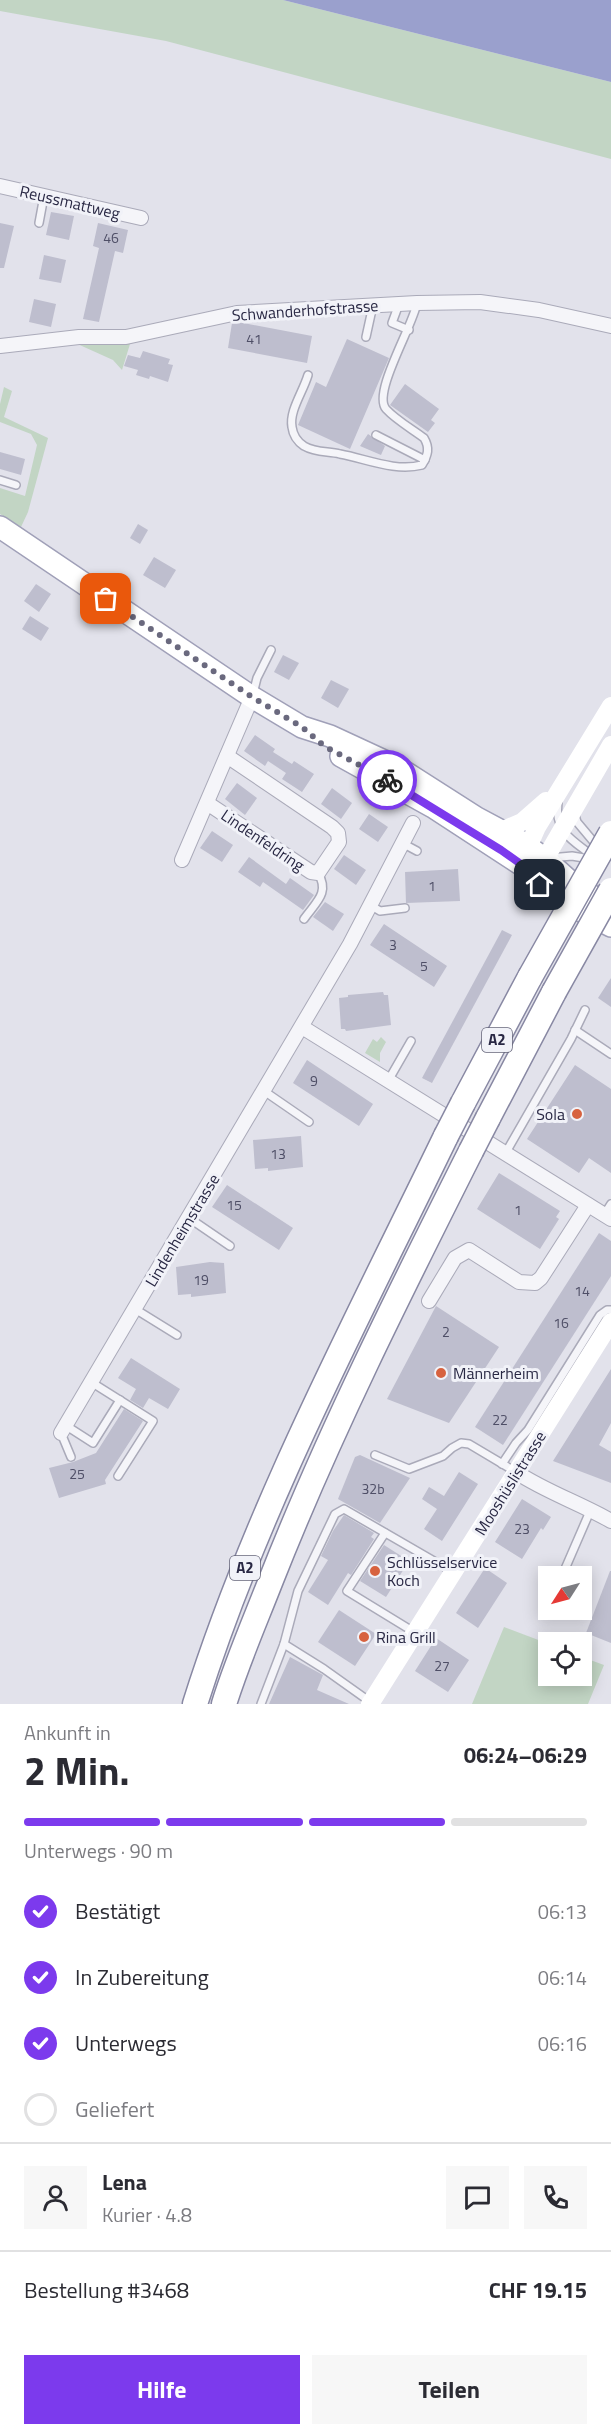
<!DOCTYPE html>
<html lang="de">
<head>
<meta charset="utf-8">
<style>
  body { margin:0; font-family:"Titillium Web",sans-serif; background:#f7f7f7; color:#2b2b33; height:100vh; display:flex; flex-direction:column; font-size:22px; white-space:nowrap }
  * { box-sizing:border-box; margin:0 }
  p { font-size:20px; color:#7c7c81 }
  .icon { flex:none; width:33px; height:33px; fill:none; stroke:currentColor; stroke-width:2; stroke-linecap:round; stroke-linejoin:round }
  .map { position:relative; height:1704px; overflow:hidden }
  .sheet { display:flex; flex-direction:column; background:#fff; flex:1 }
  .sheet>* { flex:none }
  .needle { width:39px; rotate:234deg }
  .controls { position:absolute; left:538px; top:1566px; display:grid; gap:12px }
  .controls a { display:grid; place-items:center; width:54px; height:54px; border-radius:0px; background:#fff; box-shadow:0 3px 15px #0003; font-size:30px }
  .pin { position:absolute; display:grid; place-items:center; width:51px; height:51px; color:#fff; margin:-26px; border-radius:12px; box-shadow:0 3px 9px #0006 }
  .courier { position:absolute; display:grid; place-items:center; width:60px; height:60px; margin:-30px; border:4px solid #7c3aed; border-radius:50%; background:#fff; color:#222; box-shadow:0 2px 8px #0007 }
  .overview em { font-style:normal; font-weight:700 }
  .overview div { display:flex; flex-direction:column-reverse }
  .overview { display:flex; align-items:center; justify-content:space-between; height:102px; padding:0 24px }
  h1 { font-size:39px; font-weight:700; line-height:45px }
  .bar { display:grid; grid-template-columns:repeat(4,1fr); gap:9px 6px; align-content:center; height:72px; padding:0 24px }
  .bar i { height:8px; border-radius:4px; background:#e1e1e2 }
  .bar .on { background:#7c3aed }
  .bar p { grid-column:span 4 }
  .line { display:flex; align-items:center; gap:15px; padding:0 24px; border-top:2px solid #e1e1e2 }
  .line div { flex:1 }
  .round { display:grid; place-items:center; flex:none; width:63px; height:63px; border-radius:0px; background:#f7f7f7 }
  ol { padding:0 24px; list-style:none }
  li { display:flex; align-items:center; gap:18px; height:66px }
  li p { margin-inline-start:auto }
  li .icon { padding:6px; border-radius:50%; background:#7c3aed; color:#fff; stroke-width:4 }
  li:last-child { color:#7c7c81 }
  li i { width:33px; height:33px; border:3px solid #e1e1e2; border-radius:50% }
  .button { display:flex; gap:12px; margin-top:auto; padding:12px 24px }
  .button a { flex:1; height:69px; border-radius:0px; background:#7c3aed; color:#fff; font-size:24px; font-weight:700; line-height:69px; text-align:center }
  .button a+a { background:#f7f7f7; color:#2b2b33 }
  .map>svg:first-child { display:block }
</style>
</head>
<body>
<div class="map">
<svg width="611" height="1704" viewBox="0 0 611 1704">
  <rect width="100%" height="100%" fill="#e2e2eb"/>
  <g fill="#c2d5c4">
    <path d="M0,0H283L611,82V159L166,41L0,11Z"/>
    <path d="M73,342H128L130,344L122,370L113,360Z"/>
    <path d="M4,387L12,391L4,417L48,438L28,512L21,527L0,514V488L25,496L37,445L31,434L0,422V404Z"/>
    <path d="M381,1037L386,1042L380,1053V1062L365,1053L373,1039L377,1042Z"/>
    <path d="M504,1627L549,1644V1676H582V1657L604,1665L588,1704H472Z"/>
  </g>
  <path fill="#9aa0cd" d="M283,0H611V82Z"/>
  <g fill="#bebece">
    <path d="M51,212L74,216L69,240L46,235Z"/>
    <path d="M0,223L14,226L4,268H0Z"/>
    <path d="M98,223L128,230L123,253L115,251L99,322L83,319L99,248L93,246Z"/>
    <path d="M44,255L66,260L61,283L39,279Z"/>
    <path d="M34,299L56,304L51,327L29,322Z"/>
    <path d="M238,322L312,336L307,363L228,348L232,323Z"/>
    <path d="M347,339L389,358L350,449L298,425L316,382L326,387Z"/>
    <path d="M143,351L170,359L168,364L173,365L168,382L150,376L149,379L136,375L138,370L124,366L128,355L140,358Z"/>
    <path d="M405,384L439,409L431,420L435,423L428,432L390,405Z"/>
    <path d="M368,434L385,446L381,455L360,446Z"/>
    <path d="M0,452L25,459L21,475L0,469Z"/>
    <path d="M138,524L148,530L140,544L130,538Z"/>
    <path d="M154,557L176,570L165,588L143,575Z"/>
    <path d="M36,584L51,594L39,612L24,601Z"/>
    <path d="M30,616L49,628L41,641L22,629Z"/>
    <path d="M283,655L299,663L289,680L274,672Z"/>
    <path d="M331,680L349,689L338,708L321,698Z"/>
    <path d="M255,735L275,749L273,752L292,764L294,761L314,774L302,792L282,779L286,773L268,761L265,766L244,751Z"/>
    <path d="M237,783L257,798L245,815L225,799Z"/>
    <path d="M332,788L352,803L341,819L321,804Z"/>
    <path d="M369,814L388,827L378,842L359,829Z"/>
    <path d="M212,831L233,845L222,862L200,848Z"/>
    <path d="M344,855L366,870L356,885L334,869Z"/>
    <path d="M249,857L286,884L290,878L314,895L303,910L263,882L260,887L238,872Z"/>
    <path d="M458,869L460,901L406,903L405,872Z"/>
    <path d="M325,902L344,914L333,931L313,917Z"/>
    <path d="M384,924L447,966L434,987L370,945Z"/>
    <path d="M502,930L512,935L432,1083L422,1078Z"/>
    <path d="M611,978V1007L598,998Z"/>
    <path d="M383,992L384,995H388L391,1025L346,1031L345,1029H341L339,998L348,997V995Z"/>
    <path d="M307,1060L373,1104L359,1126L293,1083Z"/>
    <path d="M575,1065L611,1089V1173L589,1158L579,1173L527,1139Z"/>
    <path d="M301,1136L303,1167L268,1171V1168L255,1169L253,1140Z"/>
    <path d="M499,1173L560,1211L556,1217L559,1219L540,1249L477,1209Z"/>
    <path d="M227,1185L293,1228L279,1250L212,1207Z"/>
    <path d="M599,1233L611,1241V1276L503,1445L475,1427Z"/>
    <path d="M210,1262L224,1263L226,1293L191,1297V1294L178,1295L176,1267Z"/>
    <path d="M436,1306L499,1347L449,1423L387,1399Z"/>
    <path d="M131,1358L180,1389L168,1409L149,1398L143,1408L130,1400L136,1389L118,1378Z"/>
    <path d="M611,1369V1423L599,1445L611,1452V1483L553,1461Z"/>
    <path d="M124,1409L143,1421L105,1480L106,1484L59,1498L49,1468L73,1462L96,1453Z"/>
    <path d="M360,1455L410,1478L380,1523L338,1499L355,1457Z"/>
    <path d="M459,1472L478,1484L442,1541L424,1529L437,1509L422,1499L429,1487L444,1496Z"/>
    <path d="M522,1499L551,1517L543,1530L541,1528L522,1559L495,1542Z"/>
    <path d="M344,1515L374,1533L371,1537L374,1539L351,1575L348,1573L328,1605L308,1592L328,1560L321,1556L333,1531Z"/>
    <path d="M384,1545L409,1561L386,1597L360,1581Z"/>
    <path d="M485,1568L507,1583L478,1628L456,1613Z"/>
    <path d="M610,1571H611V1643L586,1633Z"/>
    <path d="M339,1610L376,1634L355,1666L318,1642Z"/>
    <path d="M436,1638L469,1660L448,1692L415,1671Z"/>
    <path d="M290,1657L323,1675L317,1690L349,1704H269Z"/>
  </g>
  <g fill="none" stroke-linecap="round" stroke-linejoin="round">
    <g stroke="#aaaab9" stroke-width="10">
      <g id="lane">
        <path d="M39,223L44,196"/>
        <path d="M399,304L392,323L409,330"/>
        <path d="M366,337L373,305"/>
        <path d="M308,375C303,392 289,411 292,427C293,435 298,442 304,446C316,453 328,451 340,454C367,459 395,472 422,465C428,455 430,448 424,438C412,429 396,420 386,409C372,393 413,326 417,303"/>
        <path d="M376,435L425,460"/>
        <path d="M0,480L16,485"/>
        <path d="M253,694L257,678L271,650"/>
        <path d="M558,802C554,832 572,840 593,856"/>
        <path d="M575,815L577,822L598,847"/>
        <path d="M402,843L417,851"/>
        <path d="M550,858L572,856L590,859"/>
        <path d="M370,905L380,911L405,908"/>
        <path d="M304,919C316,902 330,893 318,873"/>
        <path d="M575,1030L611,1054"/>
        <path d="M388,1081L411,1041"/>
        <path d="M264,1091L309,1122"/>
        <path d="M505,1154L571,1039L585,1010"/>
        <path d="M604,1215L611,1204"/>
        <path d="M189,1218L230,1246"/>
        <path d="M135,1309L177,1335"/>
        <path d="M91,1382L153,1421L118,1476"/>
        <path d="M65,1425L93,1443L120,1400"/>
        <path d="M61,1433L71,1457"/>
        <path d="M375,1455L409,1469L443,1456L452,1448L461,1443L469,1444L516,1472"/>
        <path d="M502,1464L516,1443L528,1430L600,1315L607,1310H611"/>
        <path d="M385,1533L347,1591L414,1632"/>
        <path d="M568,1576L565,1569L591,1509"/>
        <path d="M284,1644L324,1669L369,1701"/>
        <path d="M261,1704L284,1644L298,1591L335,1514L344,1509L453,1572"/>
      </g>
    </g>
    <g stroke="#aaaab9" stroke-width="16">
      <g id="street">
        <path d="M0,186L141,218"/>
        <path d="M0,346L79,337H126L237,313L417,303L480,302L539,310L611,326"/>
        <path d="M207,803L311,872L318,873L339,842L338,833L332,827L227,756"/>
        <path d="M182,860L252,697"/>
        <path d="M302,1027L611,1219"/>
        <path d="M429,1301L455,1258L469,1250L519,1282L535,1283L541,1278L588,1205"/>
        <path d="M61,1433L350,944L413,823"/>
        <path d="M516,1472C546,1492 580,1503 611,1521"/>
      </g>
    </g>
    <g stroke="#a0a0b8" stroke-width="24">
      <g id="primary">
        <path d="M0,527L252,697L302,727L330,736L397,767L477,818L520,841L545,859L575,886L611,907"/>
        <path d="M341,756L433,807L525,867L540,885L558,899L611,926"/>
      </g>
    </g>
    <g stroke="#8888a3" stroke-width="27">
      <g id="highway">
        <path d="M463,1103L530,977"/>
        <path d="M488,1118L554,992"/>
        <path d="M195,1704C257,1507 356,1322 446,1136"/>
        <path d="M224,1704C237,1662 255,1621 271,1580C329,1433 400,1292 471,1151"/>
      </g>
    </g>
    <use href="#lane" stroke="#f5f5f9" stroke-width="7"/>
    <use href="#street" stroke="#f5f5f9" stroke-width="14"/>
    <g stroke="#fff" stroke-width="18">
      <path d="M611,706L537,827L530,843L525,867L545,859L611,745"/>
      <path d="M501,831L522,822L546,801"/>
      <path d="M370,1704L611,1322"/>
    </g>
    <use href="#primary" stroke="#fff" stroke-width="21"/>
    <use href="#highway" stroke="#fff" stroke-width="24"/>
    <g stroke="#8888a3" stroke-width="27" stroke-linecap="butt">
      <g id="highway-bridge">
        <path d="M530,977L611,833"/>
        <path d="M554,992L611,890"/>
        <path d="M446,1136L463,1103"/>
        <path d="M471,1151L488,1118"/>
      </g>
    </g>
    <use href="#highway-bridge" stroke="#fff" stroke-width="24"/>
  </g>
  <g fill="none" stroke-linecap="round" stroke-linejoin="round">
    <path stroke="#6a697e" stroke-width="6" stroke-dasharray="0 10.8" d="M106,599L252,697L302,727L324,746L387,780"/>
    <path stroke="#7c3aed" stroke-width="8" d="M387,780L501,850L525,867L540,885"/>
  </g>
  <g fill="#d7623f" stroke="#f1f2f8" stroke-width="2">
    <circle cx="577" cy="1114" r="6"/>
    <circle cx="441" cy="1373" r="6"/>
    <circle cx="375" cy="1571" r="6"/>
    <circle cx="364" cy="1637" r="6"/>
  </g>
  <g text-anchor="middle" stroke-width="6" stroke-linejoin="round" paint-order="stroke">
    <g font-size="14" fill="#4e4e66">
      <text x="111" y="243">46</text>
      <text x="254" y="344">41</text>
      <text x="432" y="891">1</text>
      <text x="393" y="950">3</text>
      <text x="424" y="971">5</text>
      <text x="314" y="1086">9</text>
      <text x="278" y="1159">13</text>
      <text x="234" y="1210">15</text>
      <text x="518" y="1215">1</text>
      <text x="201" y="1285">19</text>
      <text x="582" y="1296">14</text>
      <text x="561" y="1328">16</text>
      <text x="446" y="1337">2</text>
      <text x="500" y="1425">22</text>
      <text x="77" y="1479">25</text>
      <text x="373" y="1494">32b</text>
      <text x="522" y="1534">23</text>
      <text x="442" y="1671">27</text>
    </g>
    <g fill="#f1f2f8" stroke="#65657a" stroke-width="1.5">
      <rect x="482" y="1028" width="30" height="24" rx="4.5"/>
      <rect x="230" y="1556" width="30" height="24" rx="4.5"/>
    </g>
    <g font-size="15" font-weight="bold" fill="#292844">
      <text x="497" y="1045">A2</text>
      <text x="245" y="1573">A2</text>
    </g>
    <g font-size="16" fill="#292844" stroke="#f1f2f8">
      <text transform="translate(70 202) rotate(13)" y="6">Reussmattweg</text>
      <text transform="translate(305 310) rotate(-4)" y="6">Schwanderhofstrasse</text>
      <text transform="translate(263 840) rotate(34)" y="6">Lindenfeldring</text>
      <text transform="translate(182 1230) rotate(-59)" y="6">Lindenheimstrasse</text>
      <text transform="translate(510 1483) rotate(-58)" y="6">Mooshüslistrasse</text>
    </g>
    <g font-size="16" fill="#292844" stroke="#f1f2f8" text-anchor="start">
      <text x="565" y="1120" text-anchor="end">Sola</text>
      <text x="453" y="1379">Männerheim</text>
      <text x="387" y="1568">Schlüsselservice<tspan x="387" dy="18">Koch</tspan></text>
      <text x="376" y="1643">Rina Grill</text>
    </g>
  </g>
</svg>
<div class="controls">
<a><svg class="needle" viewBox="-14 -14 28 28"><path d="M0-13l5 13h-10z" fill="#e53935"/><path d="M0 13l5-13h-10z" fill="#7c7c81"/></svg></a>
<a><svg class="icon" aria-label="locate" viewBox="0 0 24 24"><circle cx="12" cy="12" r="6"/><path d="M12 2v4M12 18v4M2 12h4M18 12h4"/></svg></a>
</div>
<div class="pin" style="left:106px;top:599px;background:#ea580c"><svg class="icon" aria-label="bag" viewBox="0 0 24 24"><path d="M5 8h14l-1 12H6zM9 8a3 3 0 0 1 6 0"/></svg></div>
<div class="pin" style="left:540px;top:885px;background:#1f2937"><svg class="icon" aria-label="home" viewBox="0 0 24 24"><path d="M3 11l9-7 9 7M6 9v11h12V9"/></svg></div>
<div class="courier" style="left:387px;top:780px"><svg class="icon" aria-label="bike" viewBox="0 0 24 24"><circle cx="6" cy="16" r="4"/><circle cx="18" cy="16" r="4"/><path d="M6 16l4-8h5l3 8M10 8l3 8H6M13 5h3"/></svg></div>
</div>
<section class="sheet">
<div class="overview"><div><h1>2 Min.</h1><p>Ankunft in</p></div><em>06:24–06:29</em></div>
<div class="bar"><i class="on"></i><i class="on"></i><i class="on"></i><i></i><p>Unterwegs · 90 m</p></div>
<ol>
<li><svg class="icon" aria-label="check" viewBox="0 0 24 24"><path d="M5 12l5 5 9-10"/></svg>Bestätigt<p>06:13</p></li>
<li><svg class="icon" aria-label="check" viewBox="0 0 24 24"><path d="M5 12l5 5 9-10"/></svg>In Zubereitung<p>06:14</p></li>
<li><svg class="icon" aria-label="check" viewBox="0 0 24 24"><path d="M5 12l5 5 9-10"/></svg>Unterwegs<p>06:16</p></li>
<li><i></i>Geliefert</li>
</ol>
<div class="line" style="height:108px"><a class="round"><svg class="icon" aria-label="person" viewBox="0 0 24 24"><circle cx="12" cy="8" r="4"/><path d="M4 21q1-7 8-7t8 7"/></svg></a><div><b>Lena</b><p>Kurier · 4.8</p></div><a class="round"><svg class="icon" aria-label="chat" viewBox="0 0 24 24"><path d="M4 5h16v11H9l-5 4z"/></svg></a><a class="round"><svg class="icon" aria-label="phone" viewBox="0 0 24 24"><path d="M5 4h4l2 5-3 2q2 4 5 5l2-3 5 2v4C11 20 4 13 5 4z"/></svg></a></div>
<div class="line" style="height:78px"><div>Bestellung #3468</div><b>CHF 19.15</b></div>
<div class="button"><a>Hilfe</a><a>Teilen</a></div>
</section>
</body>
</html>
